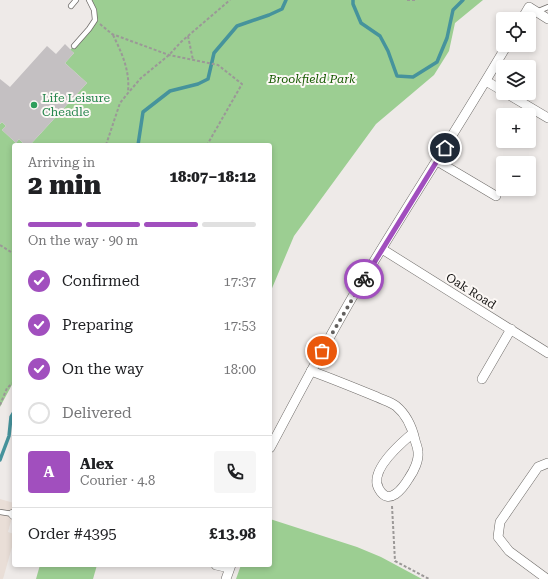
<!DOCTYPE html>
<html lang="en">
<head>
<meta charset="utf-8">
<style>
  body { margin:0; font-family:"Roboto Serif",serif; background:#f6f6f6; color:#202124; height:100vh; display:flex; flex-direction:column; font-size:15px; white-space:nowrap }
  * { box-sizing:border-box; margin:0 }
  p { font-size:13px; color:#757577 }
  .icon { flex:none; width:22px; height:22px; fill:none; stroke:currentColor; stroke-width:2; stroke-linecap:round; stroke-linejoin:round }
  .map { position:relative; flex:1; overflow:hidden }
  .panel { position:absolute; left:12px; top:143px; width:260px; height:424px; display:flex; flex-direction:column; background:#fff; border-radius:4px; box-shadow:0 2px 6px #0003 }
  .panel>* { flex:none }
  .tools { position:absolute; left:496px; top:12px; display:grid; gap:8px }
  .tools a { display:grid; place-items:center; width:40px; height:40px; border-radius:4px; background:#fff; box-shadow:0 2px 6px #0003; font-size:20px }
  .pin { position:absolute; display:grid; place-items:center; width:34px; height:34px; color:#fff; margin:-17px; border:2px solid #fff; border-radius:50%; box-shadow:0 1px 4px #0007 }
  .courier { position:absolute; display:grid; place-items:center; width:40px; height:40px; margin:-20px; border:3px solid #a14fbe; border-radius:50%; background:#fff; color:#222; box-shadow:0 1px 5px #0007 }
  .summary em { font-style:normal; font-weight:800 }
  .summary div { display:flex; flex-direction:column-reverse }
  .summary { display:flex; align-items:center; justify-content:space-between; height:68px; padding:0 16px }
  h1 { font-size:26px; font-weight:800; line-height:30px }
  .bar { display:grid; grid-template-columns:repeat(4,1fr); gap:6px 4px; align-content:center; height:48px; padding:0 16px }
  .bar i { height:5px; border-radius:3px; background:#e0e0e0 }
  .bar .on { background:#a14fbe }
  .bar p { grid-column:span 4 }
  .line { display:flex; align-items:center; gap:10px; padding:0 16px; border-top:1px solid #e0e0e0 }
  .line div { flex:1 }
  .round { display:grid; place-items:center; flex:none; width:42px; height:42px; border-radius:4px; background:#f6f6f6 }
  ol { padding:0 16px; list-style:none }
  li { display:flex; align-items:center; gap:12px; height:44px }
  li p { margin-inline-start:auto }
  li .icon { padding:4px; border-radius:50%; background:#a14fbe; color:#fff; stroke-width:4 }
  li:last-child { color:#757577 }
  li i { width:22px; height:22px; border:2px solid #e0e0e0; border-radius:50% }
  .map>svg:first-child { display:block }
</style>
</head>
<body>
<div class="map">
<svg width="548" height="579" viewBox="0 0 548 579">
  <rect width="100%" height="100%" fill="#eeeae8"/>
  <path fill="#e9ded7" d="M0,499L14,503V510L8,532L14,534V540L3,579H0Z"/>
  <g fill="#9cce92">
    <path d="M91,0H483L455,23L449,51L434,75L376,124L294,236L270,293V145H30L87,83L65,63L74,53L70,50L89,29L95,20Z"/>
    <path d="M2,122L6,126L2,130L16,143L19,139L25,145H14V381L0,407V124Z"/>
    <path d="M270,519L357,547L381,557L422,579H236L241,565H270Z"/>
    <path d="M40,565H97L93,579H36Z"/>
  </g>
  <g fill="none" stroke-linecap="round" stroke-linejoin="round">
    <g stroke="#46939c" stroke-width="3.5">
      <path d="M353,0V4L361,23L380,36L388,51L397,76L413,77L437,62L447,38L453,10L463,0"/>
      <path d="M138,145L143,112L170,91L198,84L208,79L214,53L237,26L269,15L282,9L286,0"/>
      <path d="M0,460L9,436L11,417L14,412"/>
    </g>
  </g>
  <path fill="#c4c0c2" d="M65,44L74,53L65,63L87,83L30,145H25L19,139L16,143L2,130L6,126L2,122L0,124V79L10,87L47,46L56,54Z"/>
  <g fill="none" stroke-linecap="round" stroke-linejoin="round">
    <g stroke="#706d6a" stroke-width="6">
      <g id="lane">
        <path d="M71,6L76,0"/>
        <path d="M536,12L548,7"/>
        <path d="M74,46L89,29L95,20L94,10L89,0"/>
        <path d="M0,512L13,514"/>
      </g>
    </g>
    <g stroke="#706d6a" stroke-width="10">
      <g id="street">
        <path d="M522,19L529,7L548,19"/>
        <path d="M486,81L503,91"/>
        <path d="M506,93L548,118"/>
        <path d="M437,161L496,196"/>
        <path d="M382,249L548,353"/>
        <path d="M311,371C333,379 355,388 377,397C383,400 391,402 396,406C407,415 412,427 415,440C416,444 418,448 418,452C419,460 414,471 409,478C403,488 389,507 379,489C368,471 401,443 413,433"/>
        <path d="M482,379L511,329"/>
        <path d="M270,448C297,397 324,346 353,296C403,212 457,130 507,45"/>
        <path d="M13,514L14,515"/>
        <path d="M216,565L229,568"/>
        <path d="M226,579L231,565"/>
        <path d="M547,579L509,551L498,537L500,522L538,467L548,463"/>
      </g>
    </g>
    <g stroke="#9b9897" stroke-width="2" stroke-dasharray="3 2" stroke-linecap="butt">
      <path d="M407,0H415"/>
      <path d="M100,24L112,34L169,55L218,65L242,84L207,145"/>
      <path d="M113,35C122,53 130,71 128,91"/>
      <path d="M188,36L193,60"/>
      <path d="M106,145L120,103L128,93L141,78L169,55L181,42L230,0"/>
      <path d="M0,245L14,254"/>
      <path d="M0,405L7,388L14,382"/>
      <path d="M392,506L395,561L429,579"/>
    </g>
    <use href="#lane" stroke="#fff" stroke-width="4.5"/>
    <use href="#street" stroke="#fff" stroke-width="9"/>
  </g>
  <g fill="none" stroke-linecap="round" stroke-linejoin="round">
    <path stroke="#62605e" stroke-width="4" stroke-dasharray="0 7.2" d="M322,351L364,279"/>
    <path stroke="#a14fbe" stroke-width="5" d="M364,279L445,148"/>
  </g>
  <circle fill="#2e9e5b" stroke="#fcf8f5" stroke-width="1.5" cx="34" cy="105" r="4"/>
  <g text-anchor="middle" stroke-width="4" stroke-linejoin="round" paint-order="stroke">
    <g font-size="12" font-style="italic" fill="#165a00" stroke="#fcf8f5">
      <text x="312" y="83">Brookfield Park</text>
    </g>
    <g font-size="12" fill="#27864d" stroke="#fcf8f5" text-anchor="start">
      <text x="42" y="102">Life Leisure<tspan x="42" dy="14">Cheadle</tspan></text>
    </g>
    <g font-size="12" fill="#161514" stroke="#fcf8f5">
      <text transform="translate(471 291) rotate(32)" y="4">Oak Road</text>
    </g>
  </g>
</svg>
<div class="tools">
<a><svg class="icon" aria-label="locate" viewBox="0 0 24 24"><circle cx="12" cy="12" r="6"/><path d="M12 2v4M12 18v4M2 12h4M18 12h4"/></svg></a>
<a><svg class="icon" aria-label="layers" viewBox="0 0 24 24"><path d="M12 4l9 5-9 5-9-5zM3 14l9 5 9-5"/></svg></a>
<a>+</a>
<a>−</a>
</div>
<div class="pin" style="left:322px;top:351px;background:#ea580c"><svg class="icon" aria-label="bag" viewBox="0 0 24 24"><path d="M5 8h14l-1 12H6zM9 8a3 3 0 0 1 6 0"/></svg></div>
<div class="pin" style="left:445px;top:148px;background:#1f2937"><svg class="icon" aria-label="home" viewBox="0 0 24 24"><path d="M3 11l9-7 9 7M6 9v11h12V9"/></svg></div>
<div class="courier" style="left:364px;top:279px"><svg class="icon" aria-label="bike" viewBox="0 0 24 24"><circle cx="6" cy="16" r="4"/><circle cx="18" cy="16" r="4"/><path d="M6 16l4-8h5l3 8M10 8l3 8H6M13 5h3"/></svg></div>
<section class="panel">
<div class="summary"><div><h1>2 min</h1><p>Arriving in</p></div><em>18:07–18:12</em></div>
<div class="bar"><i class="on"></i><i class="on"></i><i class="on"></i><i></i><p>On the way · 90 m</p></div>
<ol>
<li><svg class="icon" aria-label="check" viewBox="0 0 24 24"><path d="M5 12l5 5 9-10"/></svg>Confirmed<p>17:37</p></li>
<li><svg class="icon" aria-label="check" viewBox="0 0 24 24"><path d="M5 12l5 5 9-10"/></svg>Preparing<p>17:53</p></li>
<li><svg class="icon" aria-label="check" viewBox="0 0 24 24"><path d="M5 12l5 5 9-10"/></svg>On the way<p>18:00</p></li>
<li><i></i>Delivered</li>
</ol>
<div class="line" style="height:72px"><b class="round" style="background:#a14fbe;color:#fff">A</b><div><b>Alex</b><p>Courier · 4.8</p></div><a class="round"><svg class="icon" aria-label="phone" viewBox="0 0 24 24"><path d="M5 4h4l2 5-3 2q2 4 5 5l2-3 5 2v4C11 20 4 13 5 4z"/></svg></a></div>
<div class="line" style="height:52px"><div>Order #4395</div><b>£13.98</b></div>
</section>
</div>
</body>
</html>
